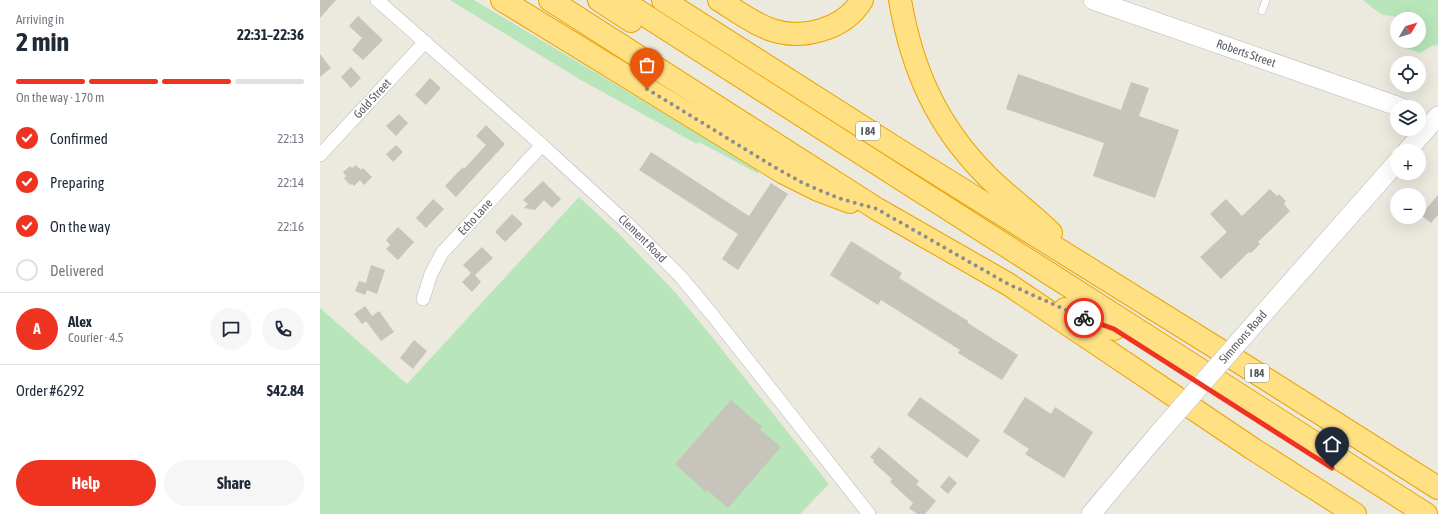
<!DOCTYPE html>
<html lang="en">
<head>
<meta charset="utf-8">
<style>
  body { margin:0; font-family:"Asap Condensed",sans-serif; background:#f6f6f7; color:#1f2937; height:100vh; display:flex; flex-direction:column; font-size:15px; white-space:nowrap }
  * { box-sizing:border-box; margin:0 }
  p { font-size:13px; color:#747a83 }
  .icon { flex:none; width:22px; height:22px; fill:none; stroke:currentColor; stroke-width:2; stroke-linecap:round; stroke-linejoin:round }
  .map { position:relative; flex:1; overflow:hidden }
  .sheet { display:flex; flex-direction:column; background:#fff; width:320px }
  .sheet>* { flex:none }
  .needle { width:26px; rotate:52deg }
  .tools { position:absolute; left:1070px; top:12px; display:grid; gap:8px }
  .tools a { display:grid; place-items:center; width:36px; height:36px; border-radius:50%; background:#fff; box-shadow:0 4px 16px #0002; font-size:20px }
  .pin { position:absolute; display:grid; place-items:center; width:34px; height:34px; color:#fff; margin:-41px -17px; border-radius:50% 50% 50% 0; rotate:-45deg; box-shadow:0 0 4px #0007 }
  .pin .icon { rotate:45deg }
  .courier { position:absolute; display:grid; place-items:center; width:40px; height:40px; margin:-20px; border:3px solid #ef3321; border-radius:50%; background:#fff; color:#222; box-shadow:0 1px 5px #0007 }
  .overview em { font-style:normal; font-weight:700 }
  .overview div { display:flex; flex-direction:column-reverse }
  .overview { display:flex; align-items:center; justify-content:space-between; height:68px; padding:0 16px }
  h1 { font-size:26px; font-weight:700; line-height:30px }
  .bar { display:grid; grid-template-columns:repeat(4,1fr); gap:6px 4px; align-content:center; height:48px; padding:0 16px }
  .bar i { height:5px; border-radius:3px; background:#e0e1e3 }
  .bar .active { background:#ef3321 }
  .bar p { grid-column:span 4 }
  .line { display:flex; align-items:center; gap:10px; padding:0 16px; border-top:1px solid #e0e1e3 }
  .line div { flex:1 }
  .round { display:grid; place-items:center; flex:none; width:42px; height:42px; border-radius:21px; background:#f6f6f7 }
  ol { padding:0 16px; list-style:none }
  li { display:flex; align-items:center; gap:12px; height:44px }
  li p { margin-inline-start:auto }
  li .icon { padding:4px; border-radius:50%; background:#ef3321; color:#fff; stroke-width:4 }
  li:last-child { color:#747a83 }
  li i { width:22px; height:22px; border:2px solid #e0e1e3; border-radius:50% }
  .primary-button { display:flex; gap:8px; margin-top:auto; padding:8px 16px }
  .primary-button a { flex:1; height:46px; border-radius:24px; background:#ef3321; color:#fff; font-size:16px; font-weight:700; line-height:46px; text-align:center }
  .primary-button a+a { background:#f6f6f7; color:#1f2937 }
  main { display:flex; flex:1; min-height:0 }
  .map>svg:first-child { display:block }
</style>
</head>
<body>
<main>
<section class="sheet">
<div class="overview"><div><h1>2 min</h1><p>Arriving in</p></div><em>22:31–22:36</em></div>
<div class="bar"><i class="active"></i><i class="active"></i><i class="active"></i><i></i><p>On the way · 170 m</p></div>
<ol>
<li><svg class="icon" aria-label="check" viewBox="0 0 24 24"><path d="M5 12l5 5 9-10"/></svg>Confirmed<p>22:13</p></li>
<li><svg class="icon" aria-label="check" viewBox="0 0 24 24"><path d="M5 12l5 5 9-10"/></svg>Preparing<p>22:14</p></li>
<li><svg class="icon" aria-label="check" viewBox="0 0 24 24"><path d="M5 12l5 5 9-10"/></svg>On the way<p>22:16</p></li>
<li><i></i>Delivered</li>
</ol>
<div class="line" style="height:72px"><b class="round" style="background:#ef3321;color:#fff">A</b><div><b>Alex</b><p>Courier · 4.5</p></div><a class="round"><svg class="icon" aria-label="chat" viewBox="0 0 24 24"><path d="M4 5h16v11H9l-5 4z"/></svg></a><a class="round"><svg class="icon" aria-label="phone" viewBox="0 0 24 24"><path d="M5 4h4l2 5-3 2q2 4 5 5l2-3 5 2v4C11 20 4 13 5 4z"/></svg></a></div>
<div class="line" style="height:52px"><div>Order #6292</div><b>$42.84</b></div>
<div class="primary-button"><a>Help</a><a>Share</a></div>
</section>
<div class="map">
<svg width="1118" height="514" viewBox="0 0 1118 514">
  <rect width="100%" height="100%" fill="#ece9df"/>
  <g fill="#b9e5ba">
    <path d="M130,0H154L437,169L439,174L379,142L377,144L261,80Z"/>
    <path d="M1043,0H1118V45L1112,46L1100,53L1085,48L1082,41H1099V19H1080L1073,16L1063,15L1054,9Z"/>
    <path d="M259,197L298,233L355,292L392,337L509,484L480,514H0V308L87,384Z"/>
  </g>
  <g fill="#c7c4bc">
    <path d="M0,0H16L0,18Z"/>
    <path d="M38,16L63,40L43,60L32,50L42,38L29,26Z"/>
    <path d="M0,54L11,68L0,77Z"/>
    <path d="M31,67L41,78L31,88L21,77Z"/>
    <path d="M698,74L801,110L811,82L829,88L819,116L859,130L835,198L773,176L784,143L686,109Z"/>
    <path d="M110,78L121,88L106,105L95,95Z"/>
    <path d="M79,114L88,123L76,136L66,126Z"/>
    <path d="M166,125L185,144L136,197L125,186L143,167L144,169L166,145L156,136Z"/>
    <path d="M76,145L83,152L73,162L66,154Z"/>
    <path d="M331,152L429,216L451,183L468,194L418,270L402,259L418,234L319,170Z"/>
    <path d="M36,165L41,170L43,168L52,177L44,185L40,180L34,186L32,184L30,185L24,178L26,176L23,172L30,166L32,168Z"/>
    <path d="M223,181L241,199L232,208L224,200L215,210L204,208L208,204L203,200Z"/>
    <path d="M950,189L957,196L959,194L966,201L964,204L970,211L938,242L940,244L931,253L929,252L901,279L880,257L907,232L890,214L906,199L922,216Z"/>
    <path d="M1118,195V215L1111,223L1101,215Z"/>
    <path d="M113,199L124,209L106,228L96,218Z"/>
    <path d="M192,214L203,224L185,242L175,232Z"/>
    <path d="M78,227L94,242L78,260L66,249L70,245L66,240Z"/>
    <path d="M531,241L582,273L579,278L648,321V323L698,355L682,380L638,353L640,350L561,300L558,305L510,275Z"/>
    <path d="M162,247L173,258L155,275L161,282L152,292L142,282L151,273L143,265Z"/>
    <path d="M51,265L65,270L57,294L47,290L45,295L35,291L39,281L46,283Z"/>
    <path d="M45,306L52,316L59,311L74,332L61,341L46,321L42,324L34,314Z"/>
    <path d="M94,340L107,351L93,369L80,358Z"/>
    <path d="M600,397L660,440L647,458L587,415Z"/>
    <path d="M705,397L731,414L735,407L773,432L744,478L705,454L709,449L683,432Z"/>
    <path d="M411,400L442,427L440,430L461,447L408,508L387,490L386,492L355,464Z"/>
    <path d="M559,447L599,481L596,484L616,501L605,514H597L589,508L593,503L570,482L572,479L553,462L554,460L550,457Z"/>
    <path d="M629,476L637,483L628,494L620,487Z"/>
  </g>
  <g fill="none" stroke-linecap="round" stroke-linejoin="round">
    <g stroke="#b5b7bd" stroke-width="8">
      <path id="service" d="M942,11L946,0"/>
    </g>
    <g stroke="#b5b7bd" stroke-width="14">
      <g id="minor">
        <path id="s1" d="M57,0L222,145L311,227L361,277L394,317L549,514"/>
        <path id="s2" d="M0,155L105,42"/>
        <path id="s3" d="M103,299L111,274L122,253L222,145"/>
      </g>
    </g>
    <g stroke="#b5b9bf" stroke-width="20">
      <g id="secondary">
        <path id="s4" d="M773,0L1080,107"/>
        <path d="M1087,151L1118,116"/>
        <path d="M937,321L1077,162"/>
        <path d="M771,514L838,434"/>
      </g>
    </g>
    <g stroke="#eba300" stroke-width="24">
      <g id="motorway">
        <path d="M182,0L464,173L498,190L530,202"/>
        <path d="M230,0L557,209L688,284L933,449L1035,514"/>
        <path d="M279,0L311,21"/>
        <path d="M301,0L1106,514"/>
        <path d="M343,0L574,147L927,367L1118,488"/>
        <path d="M399,0C415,10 431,22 449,29C481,41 524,30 542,0"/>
        <path d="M580,0C592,70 617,126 667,176C687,196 711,213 731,233"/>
        <path d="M745,309L774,323L794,329"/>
      </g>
    </g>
    <use href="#service" stroke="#fff" stroke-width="7"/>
    <use href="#minor" stroke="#fff" stroke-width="13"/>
    <use href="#secondary" stroke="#fff" stroke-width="19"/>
    <use href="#motorway" stroke="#ffe083" stroke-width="22"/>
    <g stroke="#b5b9bf" stroke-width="20" stroke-linecap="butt">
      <path id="secondary-bridge" d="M838,434L937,321"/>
    </g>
    <use href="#secondary-bridge" stroke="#fff" stroke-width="19"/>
  </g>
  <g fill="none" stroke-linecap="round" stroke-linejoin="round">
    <path stroke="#8c8d8d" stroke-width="4" stroke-dasharray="0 7.2" d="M327,89L456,168L485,184L518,198L557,209L688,284L764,318"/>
    <path stroke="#ef3321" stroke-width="5" d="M764,318L794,329L1012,468"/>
  </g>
  <g text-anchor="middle" stroke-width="3" stroke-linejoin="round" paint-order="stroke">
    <g fill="#fff" stroke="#8a8d90" stroke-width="1">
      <rect x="536" y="122" width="24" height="18" rx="3"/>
      <rect x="925" y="364" width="24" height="18" rx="3"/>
    </g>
    <g font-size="11" font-weight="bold" fill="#585c61">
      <text x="548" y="135">I 84</text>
      <text x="937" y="377">I 84</text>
    </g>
    <g font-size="12" fill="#585c61" stroke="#fff">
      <text dy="4" stroke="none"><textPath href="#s4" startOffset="162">Roberts Street</textPath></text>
      <text dy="4" stroke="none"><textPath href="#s2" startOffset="77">Gold Street</textPath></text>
      <text dy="4" stroke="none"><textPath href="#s3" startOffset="99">Echo Lane</textPath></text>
      <text dy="4" stroke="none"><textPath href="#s1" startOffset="357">Clement Road</textPath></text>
      <text transform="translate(923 337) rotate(-49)" y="4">Simmons Road</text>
    </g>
  </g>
</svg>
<div class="tools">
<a><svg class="needle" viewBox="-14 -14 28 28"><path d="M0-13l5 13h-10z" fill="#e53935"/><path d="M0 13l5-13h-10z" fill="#747a83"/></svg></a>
<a><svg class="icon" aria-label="locate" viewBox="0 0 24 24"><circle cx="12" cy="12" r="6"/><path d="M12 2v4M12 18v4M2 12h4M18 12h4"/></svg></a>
<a><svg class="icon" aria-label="layers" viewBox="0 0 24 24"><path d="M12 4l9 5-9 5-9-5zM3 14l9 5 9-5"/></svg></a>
<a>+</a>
<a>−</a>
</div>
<div class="pin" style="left:327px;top:89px;background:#ea580c"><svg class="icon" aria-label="bag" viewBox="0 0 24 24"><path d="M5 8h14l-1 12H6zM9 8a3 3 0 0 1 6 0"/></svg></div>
<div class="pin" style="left:1012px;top:468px;background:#1f2937"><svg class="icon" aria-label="home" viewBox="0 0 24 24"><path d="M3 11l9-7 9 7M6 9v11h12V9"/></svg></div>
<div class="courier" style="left:764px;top:318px"><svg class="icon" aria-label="bike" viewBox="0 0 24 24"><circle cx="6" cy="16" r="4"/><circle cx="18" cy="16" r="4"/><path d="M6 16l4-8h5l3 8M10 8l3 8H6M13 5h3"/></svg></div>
</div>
</main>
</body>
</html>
